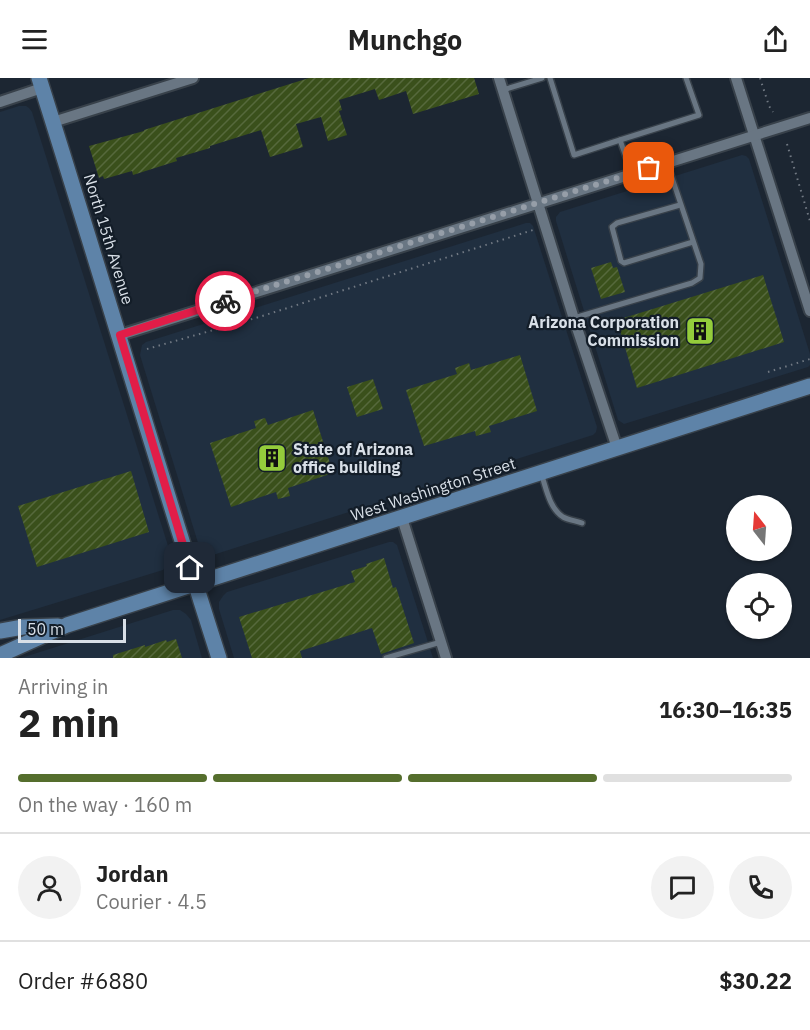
<!DOCTYPE html>
<html lang="en">
<head>
<meta charset="utf-8">
<style>
  body { margin:0; font-family:"IBM Plex Sans",sans-serif; background:#f2f2f2; color:#222; height:100vh; display:flex; flex-direction:column; font-size:22px; white-space:nowrap }
  * { box-sizing:border-box; margin:0 }
  p { font-size:20px; color:#767676 }
  .icon { flex:none; width:33px; height:33px; fill:none; stroke:currentColor; stroke-width:2; stroke-linecap:round; stroke-linejoin:round }
  .map { position:relative; height:580px; overflow:hidden }
  .side { display:flex; flex-direction:column; background:#fff; flex:1 }
  .side>* { flex:none }
  .needle { width:39px; rotate:343deg }
  .fabs { position:absolute; left:726px; top:417px; display:grid; gap:12px }
  .fabs a { display:grid; place-items:center; width:66px; height:66px; border-radius:50%; background:#fff; box-shadow:0 2px 4px #0004; font-size:30px }
  .scale { position:absolute; left:18px; bottom:15px; width:108px; box-sizing:border-box; padding-left:6px; border:3px solid #d8dfe7; border-top:0; font-size:16px; line-height:21px; white-space:nowrap; color:#d8dfe7; -webkit-text-stroke:4px #131d28; paint-order:stroke }
  .pin { position:absolute; display:grid; place-items:center; width:51px; height:51px; color:#fff; margin:-26px; border-radius:12px; box-shadow:0 3px 9px #0006 }
  .courier { position:absolute; display:grid; place-items:center; width:60px; height:60px; margin:-30px; border:4px solid #e11d48; border-radius:50%; background:#fff; color:#222; box-shadow:0 2px 8px #0007 }
  .headline em { font-style:normal; font-weight:800 }
  .headline div { display:flex; flex-direction:column-reverse }
  .headline { display:flex; align-items:center; justify-content:space-between; height:102px; padding:0 18px }
  h1 { font-size:39px; font-weight:800; line-height:45px }
  .bar { display:grid; grid-template-columns:repeat(4,1fr); gap:9px 6px; align-content:center; height:72px; padding:0 18px }
  .bar i { height:8px; border-radius:4px; background:#e0e0e0 }
  .bar .selected { background:#556e2d }
  .bar p { grid-column:span 4 }
  .line { display:flex; align-items:center; gap:15px; padding:0 18px; border-top:2px solid #e0e0e0 }
  .line div { flex:1 }
  .round { display:grid; place-items:center; flex:none; width:63px; height:63px; border-radius:32px; background:#f2f2f2 }
  header { display:flex; justify-content:space-between; align-items:center; height:78px; padding:0 18px; background:#fff; font-size:27px; font-weight:800 }
  .map>svg:first-child { display:block }
</style>
</head>
<body>
<header><svg class="icon" aria-label="menu" viewBox="0 0 24 24"><path d="M4 6h16M4 12h16M4 18h16"/></svg>Munchgo<svg class="icon" aria-label="share" viewBox="0 0 24 24"><path d="M12 15V3M7 8l5-5 5 5M5 13v7h14v-7"/></svg></header>
<div class="map">
<svg width="810" height="580" viewBox="0 0 810 580">
  <defs>
    <pattern id="building-hatch" width="6" height="6" patternUnits="userSpaceOnUse" patternTransform="scale(1.5)"><rect width="6" height="6" fill="#3a501b"/><path d="M-1 1l2-2M0 6l6-6M5 7l2-2" fill="none" stroke="#56693c"/></pattern>
  </defs>
  <rect width="100%" height="100%" fill="#1c2632"/>
  <g fill="#202f40">
    <path d="M19,28H26L29,30L32,34L169,471L170,480L168,486L163,492L0,542V34Z"/>
    <path d="M742,77L746,78L749,81L810,276V287L808,289L624,346L618,342L556,143V139L560,134Z"/>
    <path d="M526,145H530L533,148L597,349L596,354L593,357L216,476H211L205,474L199,468L140,277L142,267L146,264Z"/>
    <path d="M389,464H393L397,467L433,580H234L219,531V524L223,518L227,514Z"/>
    <path d="M173,532H180L186,536L191,542L202,580H21Z"/>
  </g>
  <g fill="url(#building-hatch)">
    <path d="M309,0H474L479,16L413,36L406,13L379,22L375,11L339,22L342,32L339,33L347,57L328,63L321,39L296,46L303,69L270,79L261,52L210,68V70L176,80L177,83L133,97L132,93L104,101L103,98L99,100L89,68L144,53V52Z"/>
    <path d="M611,184L613,190L617,189L625,214L601,221L591,190Z"/>
    <path d="M763,197L784,264L637,310L617,242Z"/>
    <path d="M520,277L537,333L489,348L491,354L476,358L475,353L424,368L406,312L457,296L455,290L469,285L471,292Z"/>
    <path d="M373,301L383,331L357,339L347,309Z"/>
    <path d="M313,332L333,395L288,410L290,418L278,421L276,414L231,429L210,365L256,350L254,343L265,340L268,347Z"/>
    <path d="M131,393L149,454L37,489L18,428Z"/>
    <path d="M384,480L393,510L396,509L414,565L381,576L372,550L300,573L302,580H252L239,539L355,504L351,493L367,488L366,486Z"/>
    <path d="M176,561L182,580H113V577L145,567V569L166,562L167,564Z"/>
  </g>
  <g fill="none" stroke-linecap="round" stroke-linejoin="round">
    <g stroke="#38414a" stroke-width="8">
      <g id="lane">
        <path d="M550,0L574,77L620,62"/>
        <path d="M503,12L542,0"/>
        <path d="M632,96L620,62L699,37L686,0"/>
        <path d="M680,127L617,145L612,149L621,183L624,185L693,164"/>
        <path d="M574,240L692,205L700,200L701,186L667,85"/>
        <path d="M541,395C546,409 549,430 563,439C568,442 577,443 582,445"/>
        <path d="M386,580L441,564"/>
      </g>
    </g>
    <g stroke="#38414a" stroke-width="14">
      <g id="street">
        <path d="M499,0L575,244L617,370"/>
        <path d="M736,0L810,233"/>
        <path d="M0,24L42,10"/>
        <path d="M53,44L193,0"/>
        <path d="M120,257L810,40"/>
        <path d="M402,440L446,580"/>
      </g>
    </g>
    <g stroke="#38414a" stroke-width="18">
      <g id="secondary">
        <path d="M39,0C100,193 157,387 219,580"/>
        <path d="M0,553L23,549L58,548"/>
        <path d="M0,577L67,547L810,308"/>
      </g>
    </g>
    <g stroke="#717983" stroke-width="2" stroke-dasharray="1.5 4.5" stroke-linecap="butt">
      <path d="M760,0L769,28L773,34"/>
      <path d="M787,66L810,143"/>
      <path d="M147,271L259,239L533,152"/>
      <path d="M768,294L810,281"/>
    </g>
    <use href="#lane" stroke="#697683" stroke-width="5"/>
    <use href="#street" stroke="#697683" stroke-width="10"/>
    <use href="#secondary" stroke="#5e83a8" stroke-width="15"/>
  </g>
  <g fill="none" stroke-linecap="round" stroke-linejoin="round">
    <path stroke="#969ea8" stroke-width="6" stroke-dasharray="0 10.8" d="M225,223L649,90"/>
    <path stroke="#e11d48" stroke-width="8" d="M190,490L120,257L225,223"/>
  </g>
  <defs>
    <g id="building-square" transform="scale(1.5)"><rect x="-9" y="-9" width="18" height="18" rx="4" fill="#94cc3b" stroke="#131d28"/><path d="M-4-6H4V6H1V3H-1V6H-4ZM-2.5-4.3h1.7v1.8h-1.7ZM.8-4.3h1.7v1.8H.8ZM-2.5-1h1.7V.8h-1.7ZM.8-1h1.7V.8H.8Z" fill="#111"/></g>
  </defs>
  <g fill-rule="evenodd">
    <use href="#building-square" x="700" y="253"/>
    <use href="#building-square" x="272" y="380"/>
  </g>
  <g text-anchor="middle" stroke-width="4.5" stroke-linejoin="round" paint-order="stroke">
    <g font-size="16" fill="#d8dfe7" stroke="#131d28">
      <text transform="translate(109 161) rotate(73)" y="6">North 15th Avenue</text>
      <text transform="translate(433 411) rotate(-18)" y="6">West Washington Street</text>
    </g>
    <g font-size="16" font-weight="bold" fill="#d8dfe7" stroke="#131d28" text-anchor="end">
      <text x="679" y="250">Arizona Corporation<tspan x="679" dy="18">Commission</tspan></text>
      <text x="293" y="377" text-anchor="start">State of Arizona<tspan x="293" dy="18">office building</tspan></text>
    </g>
  </g>
</svg>
<div class="fabs">
<a><svg class="needle" viewBox="-14 -14 28 28"><path d="M0-13l5 13h-10z" fill="#e53935"/><path d="M0 13l5-13h-10z" fill="#767676"/></svg></a>
<a><svg class="icon" aria-label="locate" viewBox="0 0 24 24"><circle cx="12" cy="12" r="6"/><path d="M12 2v4M12 18v4M2 12h4M18 12h4"/></svg></a>
</div>
<div class="scale">50 m</div>
<div class="pin" style="left:649px;top:90px;background:#ea580c"><svg class="icon" aria-label="bag" viewBox="0 0 24 24"><path d="M5 8h14l-1 12H6zM9 8a3 3 0 0 1 6 0"/></svg></div>
<div class="pin" style="left:190px;top:490px;background:#1f2937"><svg class="icon" aria-label="home" viewBox="0 0 24 24"><path d="M3 11l9-7 9 7M6 9v11h12V9"/></svg></div>
<div class="courier" style="left:225px;top:223px"><svg class="icon" aria-label="bike" viewBox="0 0 24 24"><circle cx="6" cy="16" r="4"/><circle cx="18" cy="16" r="4"/><path d="M6 16l4-8h5l3 8M10 8l3 8H6M13 5h3"/></svg></div>
</div>
<section class="side">
<div class="headline"><div><h1>2 min</h1><p>Arriving in</p></div><em>16:30–16:35</em></div>
<div class="bar"><i class="selected"></i><i class="selected"></i><i class="selected"></i><i></i><p>On the way · 160 m</p></div>
<div class="line" style="height:108px"><a class="round"><svg class="icon" aria-label="person" viewBox="0 0 24 24"><circle cx="12" cy="8" r="4"/><path d="M4 21q1-7 8-7t8 7"/></svg></a><div><b>Jordan</b><p>Courier · 4.5</p></div><a class="round"><svg class="icon" aria-label="chat" viewBox="0 0 24 24"><path d="M4 5h16v11H9l-5 4z"/></svg></a><a class="round"><svg class="icon" aria-label="phone" viewBox="0 0 24 24"><path d="M5 4h4l2 5-3 2q2 4 5 5l2-3 5 2v4C11 20 4 13 5 4z"/></svg></a></div>
<div class="line" style="height:78px"><div>Order #6880</div><b>$30.22</b></div>
</section>
</body>
</html>
